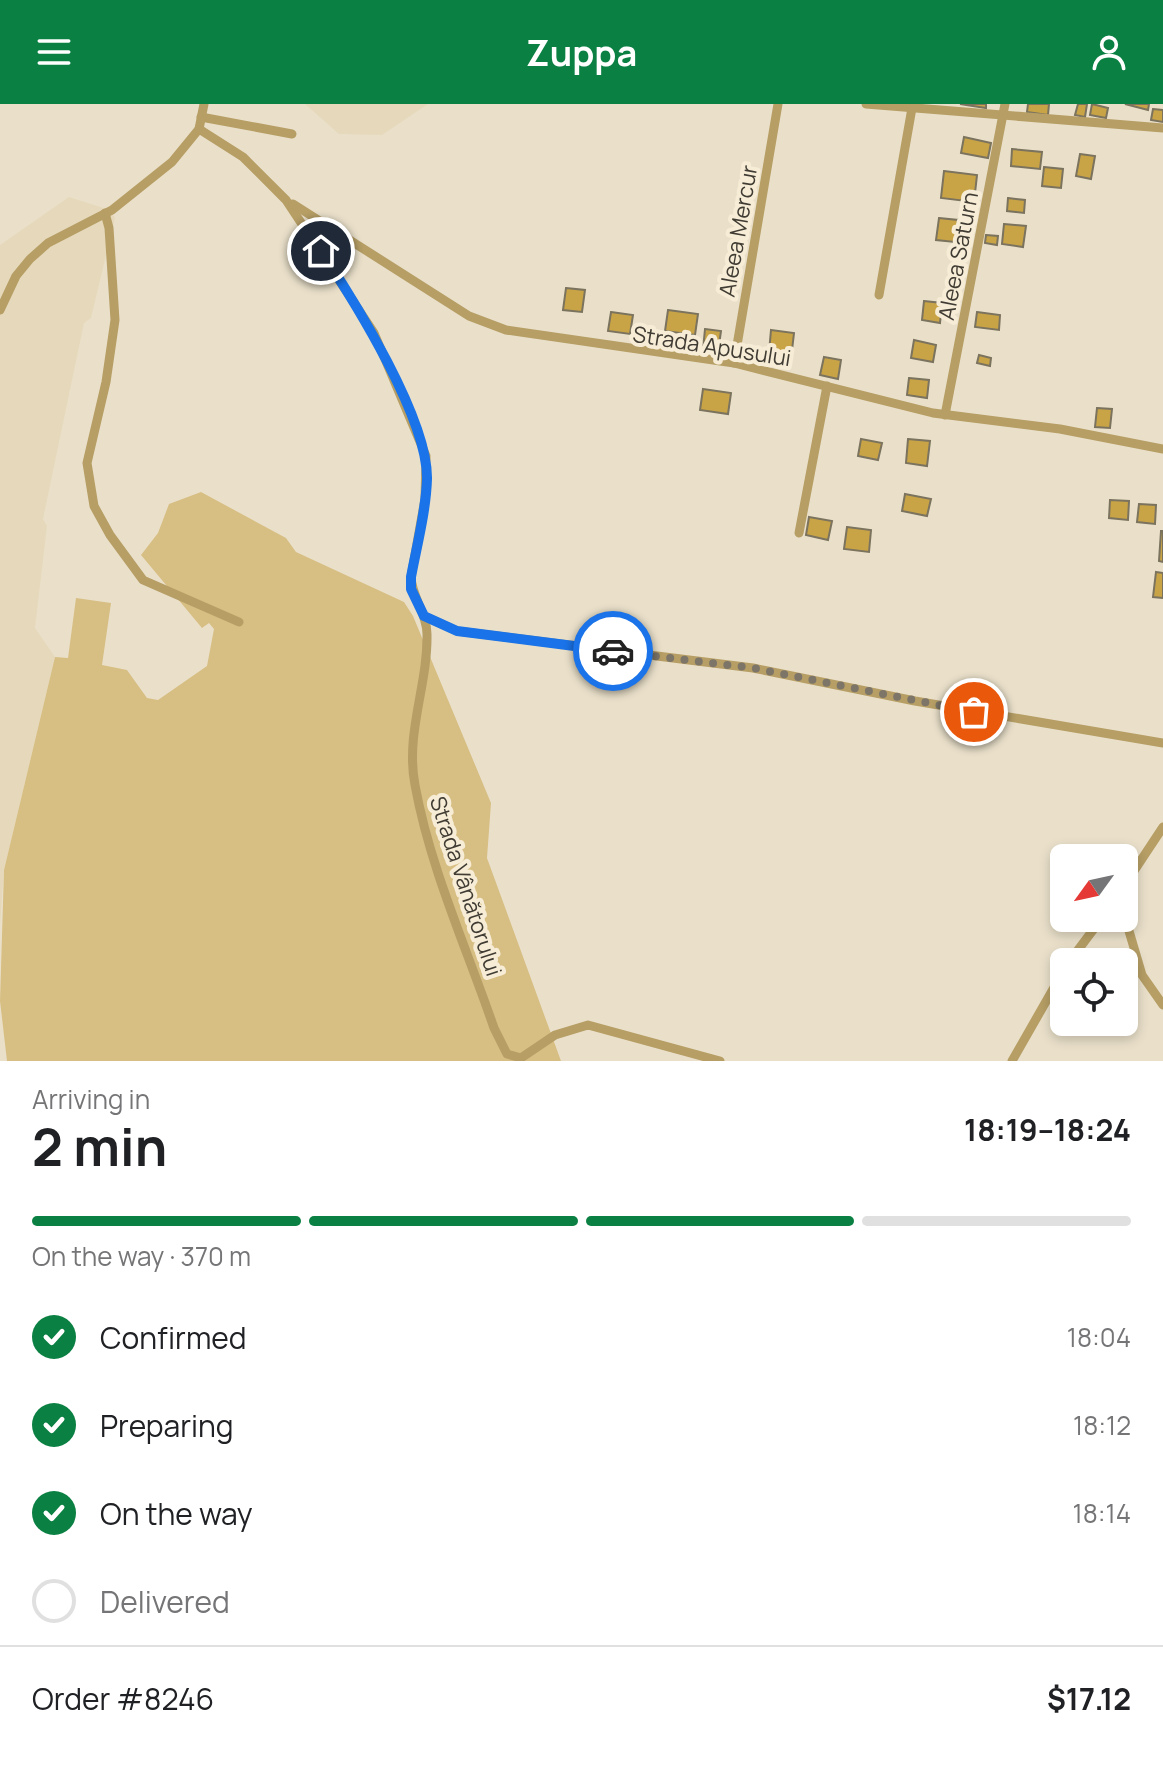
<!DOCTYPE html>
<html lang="en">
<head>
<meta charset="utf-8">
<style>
  body { margin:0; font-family:Manrope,sans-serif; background:#f6f6f6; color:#202124; height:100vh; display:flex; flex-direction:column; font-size:30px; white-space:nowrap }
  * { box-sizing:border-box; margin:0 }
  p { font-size:26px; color:#757577 }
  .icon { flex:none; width:44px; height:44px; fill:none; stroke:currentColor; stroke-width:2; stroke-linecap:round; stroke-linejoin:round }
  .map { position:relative; height:957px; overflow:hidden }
  .sheet { display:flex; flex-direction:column; background:#fff; flex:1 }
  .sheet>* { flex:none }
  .needle { width:52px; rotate:237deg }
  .controls { position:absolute; left:1050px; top:740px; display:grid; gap:16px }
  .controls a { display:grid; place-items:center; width:88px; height:88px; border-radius:12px; background:#fff; box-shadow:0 4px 12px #0003; font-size:40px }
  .pin { position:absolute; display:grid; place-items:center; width:68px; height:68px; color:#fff; margin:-34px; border:4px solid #fff; border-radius:50%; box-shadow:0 2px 8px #0007 }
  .courier { position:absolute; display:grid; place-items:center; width:80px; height:80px; margin:-40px; border:6px solid #1a73e8; border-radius:50%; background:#fff; color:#222; box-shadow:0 2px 10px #0007 }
  .summary em { font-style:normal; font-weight:700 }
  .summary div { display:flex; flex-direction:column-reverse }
  .summary { display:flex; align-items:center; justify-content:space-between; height:136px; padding:0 32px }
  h1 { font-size:52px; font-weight:700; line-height:60px }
  .bar { display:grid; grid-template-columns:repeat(4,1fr); gap:12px 8px; align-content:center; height:96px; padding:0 32px }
  .bar i { height:10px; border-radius:6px; background:#e0e0e0 }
  .bar .on { background:#0b8043 }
  .bar p { grid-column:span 4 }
  .line { display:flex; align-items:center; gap:20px; padding:0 32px; border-top:2px solid #e0e0e0 }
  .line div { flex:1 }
  ol { padding:0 32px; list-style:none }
  li { display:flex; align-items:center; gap:24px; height:88px }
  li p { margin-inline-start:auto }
  li .icon { padding:8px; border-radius:50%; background:#0b8043; color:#fff; stroke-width:4 }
  li:last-child { color:#757577 }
  li i { width:44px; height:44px; border:4px solid #e0e0e0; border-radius:50% }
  header { display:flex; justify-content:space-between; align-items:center; height:104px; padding:0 32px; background:#0b8043; color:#fff; font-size:36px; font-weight:700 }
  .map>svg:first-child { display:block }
</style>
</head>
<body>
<header><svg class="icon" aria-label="menu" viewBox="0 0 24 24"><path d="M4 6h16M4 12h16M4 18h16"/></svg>Zuppa<svg class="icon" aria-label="person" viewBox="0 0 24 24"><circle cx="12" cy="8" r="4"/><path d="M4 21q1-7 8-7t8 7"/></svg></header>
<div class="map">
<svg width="1163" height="957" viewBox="0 0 1163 957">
  <rect width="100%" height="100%" fill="#eae0ca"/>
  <g fill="#e6d9bb">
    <path d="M305,0H428L382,31L339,30Z"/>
    <path d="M69,93L110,106L115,114L91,214L84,219L43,415L47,422L35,524L55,553L4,766L0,822V141Z"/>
  </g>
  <path fill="#d7be83" d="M201,388L286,434L296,448L404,498L413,512L491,699L487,754L561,957H7L0,897L4,766L55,553L68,554L76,494L111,499L102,561L127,566L147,594L158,596L207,562L214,525L209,519L202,524L141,451L158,429L169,400Z"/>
  <g fill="#c9a446" stroke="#7b735e" stroke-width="2">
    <path d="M960,0H986V4Z"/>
    <path d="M1028,0H1049L1048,11L1027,8Z"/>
    <path d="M1078,0H1087L1085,13L1075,11Z"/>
    <path d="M1092,0L1108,4L1106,14L1090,11Z"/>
    <path d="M1125,0H1149L1148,6Z"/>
    <path d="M1153,5L1163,6V18L1151,16Z"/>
    <path d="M964,33L991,39L988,54L961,49Z"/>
    <path d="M1012,45L1042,48L1040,65L1011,62Z"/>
    <path d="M1080,50L1095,52L1091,75L1076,72Z"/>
    <path d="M1044,63L1063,65L1061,84L1042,82Z"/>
    <path d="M944,67L977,71L974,98L941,94Z"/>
    <path d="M1008,94L1025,96L1024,109L1007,107Z"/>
    <path d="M939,114L958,116L955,138L936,136Z"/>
    <path d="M1004,120L1026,122L1023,143L1002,140Z"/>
    <path d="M986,131L998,132L997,141L985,139Z"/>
    <path d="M566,184L585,186L582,208L563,206Z"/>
    <path d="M924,197L942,199L940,219L922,216Z"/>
    <path d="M668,206L698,210L695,231L665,227Z"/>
    <path d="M611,208L633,211L630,230L608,227Z"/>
    <path d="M977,208L1000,211L999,226L975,223Z"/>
    <path d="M705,225L721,227L718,248L703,246Z"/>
    <path d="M771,226L794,229L790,263L768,260Z"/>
    <path d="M914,236L936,241L933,258L911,254Z"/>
    <path d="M979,251L991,254L990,262L977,259Z"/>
    <path d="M824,253L841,256L838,275L820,271Z"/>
    <path d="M909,274L929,276L927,294L907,291Z"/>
    <path d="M703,285L731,289L728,310L700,306Z"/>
    <path d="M1097,304L1112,305L1110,324L1095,323Z"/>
    <path d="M861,335L882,339L878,356L858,352Z"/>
    <path d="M908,335L930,337L927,362L906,359Z"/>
    <path d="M905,390L931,395L927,412L902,407Z"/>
    <path d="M1110,396L1129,397L1128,416L1109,414Z"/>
    <path d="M1139,400L1156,401L1155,420L1137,418Z"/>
    <path d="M809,413L832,417L828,436L806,431Z"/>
    <path d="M847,423L871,426L869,448L844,445Z"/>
    <path d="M1161,427H1163V458L1159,457Z"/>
    <path d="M1156,468L1163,469V494L1153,493Z"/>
  </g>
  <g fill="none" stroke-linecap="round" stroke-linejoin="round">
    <g stroke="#b69e65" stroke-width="9">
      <path d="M866,0L1163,24"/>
      <path d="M201,13L292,30"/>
      <path d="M199,25L243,53L286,96L374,229L426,352L425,395L411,473C412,493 427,510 427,530C428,581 405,630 415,681C430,764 467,845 494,924L507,950L521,954L555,931L588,921L720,957"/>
      <path d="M293,100L469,212L506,226L734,259L933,309L1060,325L1163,345"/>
      <path d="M105,109L109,124L115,216L106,278L87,359L94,402L110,431L143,476L239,518"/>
      <path d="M879,191L912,4"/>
      <path d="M0,206L16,172L30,155L48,139L112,106L172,58L199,25L204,0"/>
      <path d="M734,259L778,0"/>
      <path d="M945,311L1005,0"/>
      <path d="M799,429L827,282"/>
      <path d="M424,512L457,527L753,564L915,597L1163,639"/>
      <path d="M1124,782L1163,723"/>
      <path d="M1124,810L1142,871L1163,901"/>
      <path d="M1069,858L1102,814"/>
      <path d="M1012,957L1064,866"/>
    </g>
  </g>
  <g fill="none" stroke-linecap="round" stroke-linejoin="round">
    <path stroke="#7c7568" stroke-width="8" stroke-dasharray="0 14.4" d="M613,547L753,564L974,608"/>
    <path stroke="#1a73e8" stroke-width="10" d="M321,147C355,198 428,315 427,375C426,407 417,441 411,473V485L424,512L457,527L613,547"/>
  </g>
  <g text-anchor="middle" stroke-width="8" stroke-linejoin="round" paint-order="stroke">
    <g font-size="22" fill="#403c33" stroke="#f7edd7">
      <text transform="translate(738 127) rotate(-80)" y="8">Aleea Mercur</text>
      <text transform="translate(958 152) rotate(-79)" y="8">Aleea Saturn</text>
      <text transform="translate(712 242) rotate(9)" y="8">Strada Apusului</text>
      <text transform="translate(466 782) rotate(72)" y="8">Strada Vânătorului</text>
    </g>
  </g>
</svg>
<div class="controls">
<a><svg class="needle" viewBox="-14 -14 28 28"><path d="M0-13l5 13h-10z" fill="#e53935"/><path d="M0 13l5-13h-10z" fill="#757577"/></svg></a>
<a><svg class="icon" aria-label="locate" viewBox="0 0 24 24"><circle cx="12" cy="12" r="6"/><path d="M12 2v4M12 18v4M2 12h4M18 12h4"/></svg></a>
</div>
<div class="pin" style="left:974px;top:608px;background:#ea580c"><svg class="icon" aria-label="bag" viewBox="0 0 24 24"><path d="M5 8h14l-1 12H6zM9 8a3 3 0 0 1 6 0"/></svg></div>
<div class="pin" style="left:321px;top:147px;background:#1f2937"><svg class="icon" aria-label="home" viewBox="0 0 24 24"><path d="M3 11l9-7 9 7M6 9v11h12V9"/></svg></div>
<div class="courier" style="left:613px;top:547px"><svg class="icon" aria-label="car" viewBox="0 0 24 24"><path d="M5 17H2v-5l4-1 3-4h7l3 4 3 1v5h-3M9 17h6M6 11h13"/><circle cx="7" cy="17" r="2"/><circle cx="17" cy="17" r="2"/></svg></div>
</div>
<section class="sheet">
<div class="summary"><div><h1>2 min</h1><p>Arriving in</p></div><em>18:19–18:24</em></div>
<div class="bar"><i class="on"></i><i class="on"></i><i class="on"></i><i></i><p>On the way · 370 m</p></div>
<ol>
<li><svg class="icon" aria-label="check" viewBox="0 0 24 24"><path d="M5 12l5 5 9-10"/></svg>Confirmed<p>18:04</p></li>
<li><svg class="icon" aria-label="check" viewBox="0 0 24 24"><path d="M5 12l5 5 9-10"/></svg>Preparing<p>18:12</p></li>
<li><svg class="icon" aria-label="check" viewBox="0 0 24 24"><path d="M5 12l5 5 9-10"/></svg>On the way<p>18:14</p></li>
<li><i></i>Delivered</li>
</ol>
<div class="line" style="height:104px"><div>Order #8246</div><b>$17.12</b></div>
</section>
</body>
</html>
